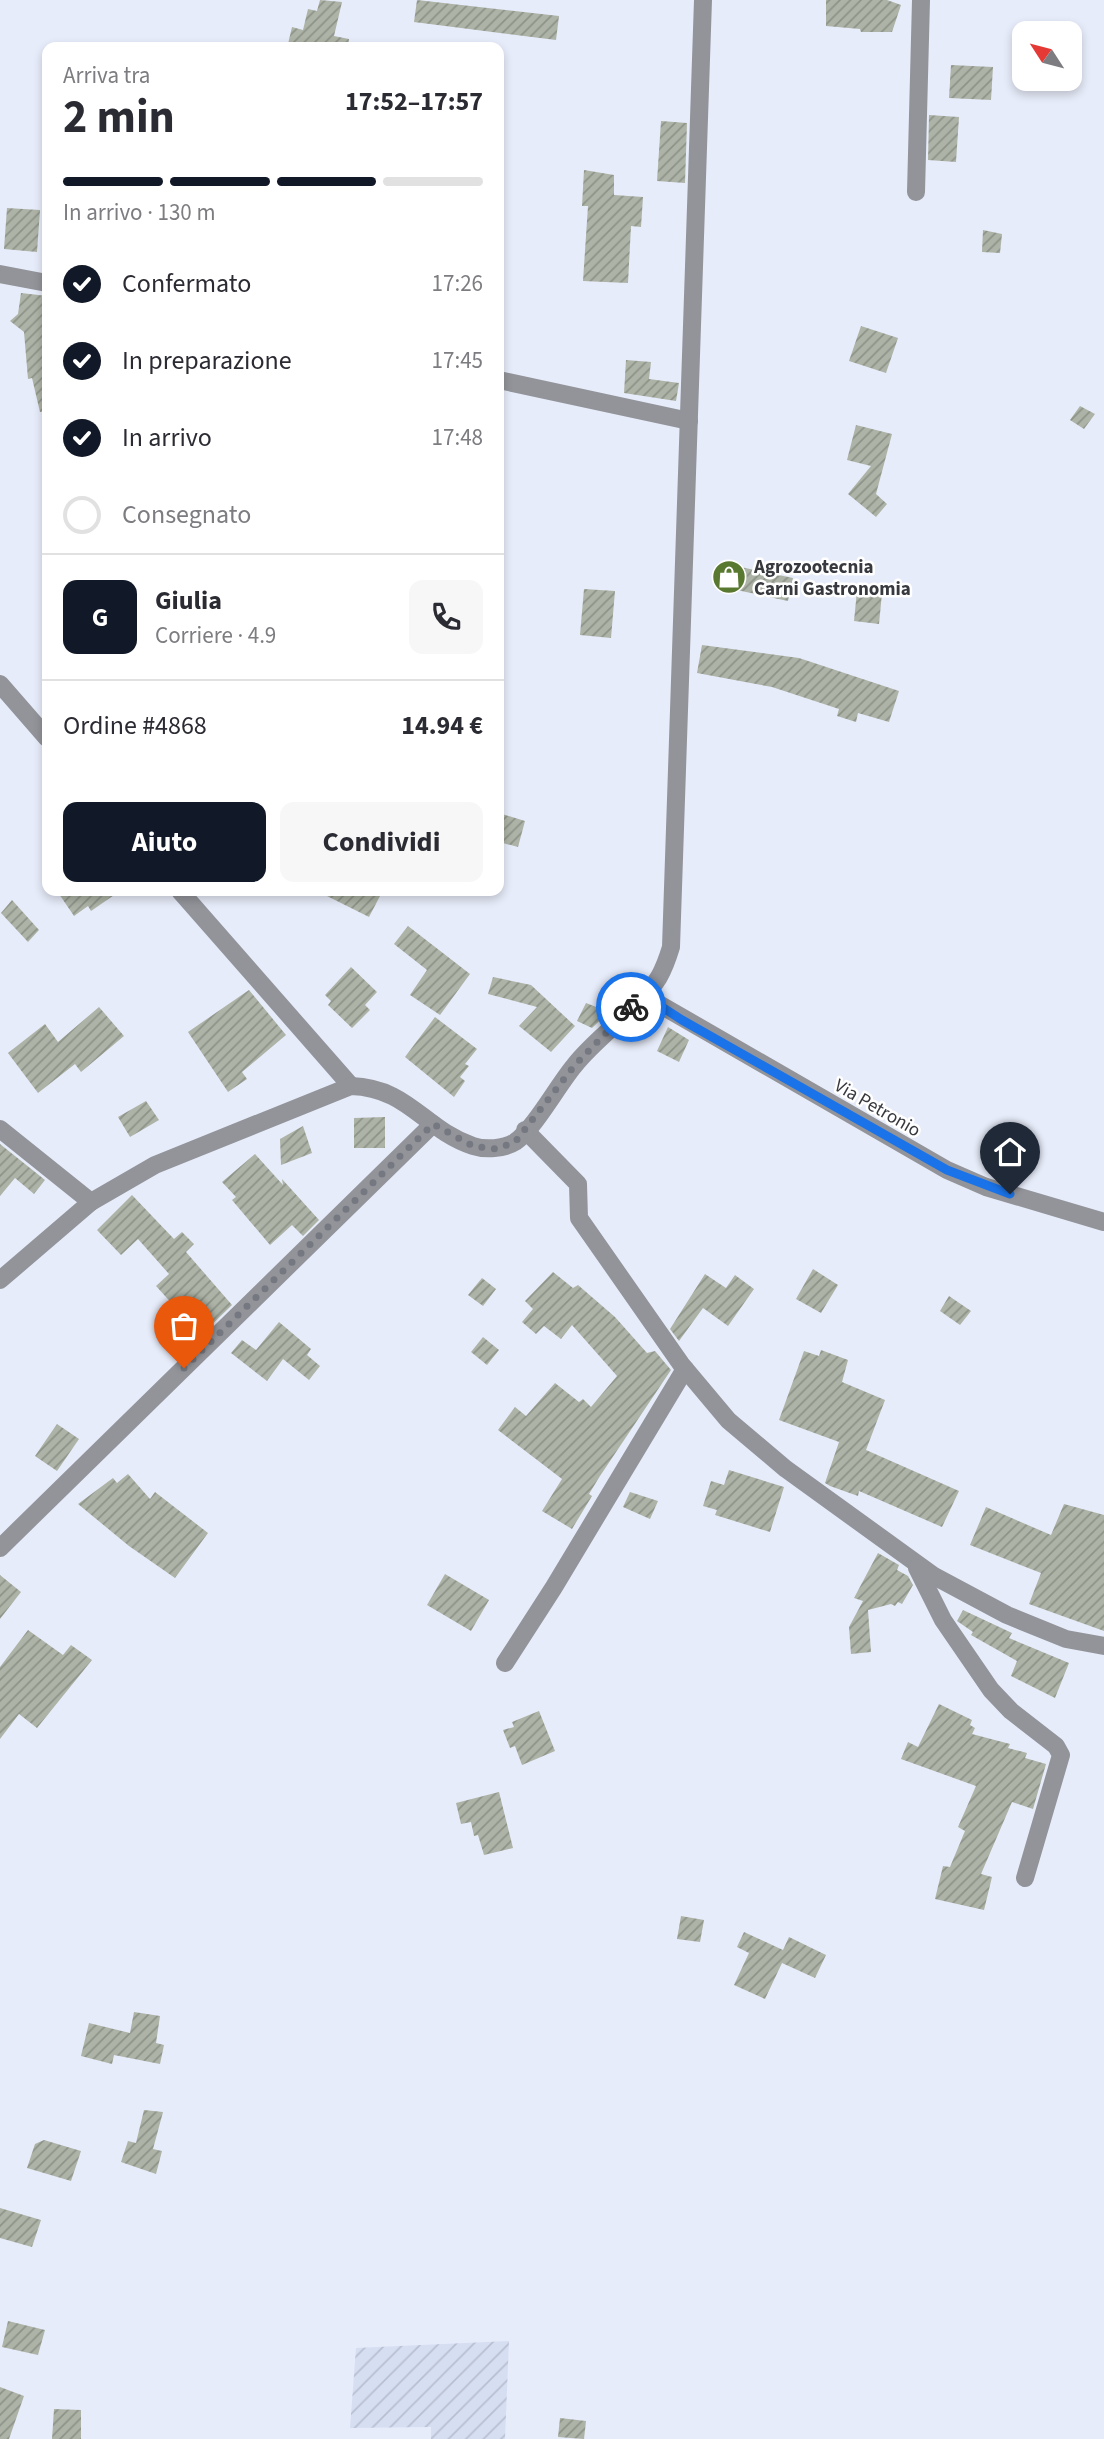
<!DOCTYPE html>
<html lang="it">
<head>
<meta charset="utf-8">
<style>
  body { margin:0; font-family:"Source Sans 3",sans-serif; background:#f7f7f7; color:#2b2b33; height:100vh; display:flex; flex-direction:column; font-size:26px; white-space:nowrap }
  * { box-sizing:border-box; margin:0 }
  p { font-size:23px; color:#7c7c81 }
  .icon { flex:none; width:38px; height:38px; fill:none; stroke:currentColor; stroke-width:2; stroke-linecap:round; stroke-linejoin:round }
  .map { position:relative; flex:1; overflow:hidden }
  .drawer { position:absolute; left:42px; top:42px; width:462px; height:854px; display:flex; flex-direction:column; background:#fff; border-radius:14px; box-shadow:0 4px 10px #0003 }
  .drawer>* { flex:none }
  .needle { width:46px; rotate:306deg }
  .fabs { position:absolute; left:1012px; top:21px; display:grid; gap:14px }
  .fabs a { display:grid; place-items:center; width:70px; height:70px; border-radius:14px; background:#fff; box-shadow:0 4px 10px #0003; font-size:35px }
  .pin { position:absolute; display:grid; place-items:center; width:60px; height:60px; color:#fff; margin:-72px -30px; border-radius:50% 50% 50% 0; rotate:-45deg; box-shadow:0 0 7px #0007 }
  .pin .icon { rotate:45deg }
  .courier { position:absolute; display:grid; place-items:center; width:70px; height:70px; margin:-35px; border:5px solid #1a73e8; border-radius:50%; background:#fff; color:#222; box-shadow:0 2px 9px #0007 }
  .headline em { font-style:normal; font-weight:700 }
  .headline div { display:flex; flex-direction:column-reverse }
  .headline { display:flex; align-items:center; justify-content:space-between; height:119px; padding:0 21px }
  h1 { font-size:46px; font-weight:700; line-height:52px }
  .bar { display:grid; grid-template-columns:repeat(4,1fr); gap:10px 7px; align-content:center; height:84px; padding:0 21px }
  .bar i { height:9px; border-radius:5px; background:#e1e1e2 }
  .bar .current { background:#111827 }
  .bar p { grid-column:span 4 }
  .line { display:flex; align-items:center; gap:18px; padding:0 21px; border-top:2px solid #e1e1e2 }
  .line div { flex:1 }
  .round { display:grid; place-items:center; flex:none; width:74px; height:74px; border-radius:14px; background:#f7f7f7 }
  ol { padding:0 21px; list-style:none }
  li { display:flex; align-items:center; gap:21px; height:77px }
  li p { margin-inline-start:auto }
  li .icon { padding:7px; border-radius:50%; background:#111827; color:#fff; stroke-width:4 }
  li:last-child { color:#7c7c81 }
  li i { width:38px; height:38px; border:4px solid #e1e1e2; border-radius:50% }
  .action { display:flex; gap:14px; margin-top:auto; padding:14px 21px }
  .action a { flex:1; height:80px; border-radius:14px; background:#111827; color:#fff; font-size:28px; font-weight:700; line-height:80px; text-align:center }
  .action a+a { background:#f7f7f7; color:#2b2b33 }
  .map>svg:first-child { display:block }
</style>
</head>
<body>
<div class="map">
<svg width="1104" height="2439" viewBox="0 0 1104 2439">
  <defs>
    <pattern id="industrial-furrows" width="10" height="10" patternUnits="userSpaceOnUse" patternTransform="scale(1.75)"><rect width="10" height="10" fill="#d6def2"/><path d="M-1 1l2-2M0 10L10 0M9 11l2-2" fill="none" stroke="#b8bfd1"/></pattern>
    <pattern id="building-hatch" width="6" height="6" patternUnits="userSpaceOnUse" patternTransform="scale(1.75)"><rect width="6" height="6" fill="#adb3a6"/><path d="M-1 1l2-2M0 6l6-6M5 7l2-2" fill="none" stroke="#8e9389"/></pattern>
  </defs>
  <rect width="100%" height="100%" fill="#e7ecfa"/>
  <path fill="url(#industrial-furrows)" d="M509,2341L505,2439H431V2427L350,2428L356,2348Z"/>
  <g fill="url(#building-hatch)">
    <path d="M320,0L342,2L334,36L349,39L348,47H290L288,44L292,27L303,30L308,9L317,11Z"/>
    <path d="M417,0L559,16L556,40L414,22Z"/>
    <path d="M826,0H887L901,5L892,32H861L860,29L826,26Z"/>
    <path d="M951,65L993,67L991,100L949,98Z"/>
    <path d="M929,115L959,117L956,162L928,160Z"/>
    <path d="M661,121L687,123L685,183L657,181Z"/>
    <path d="M584,170L614,175V195L643,197L641,227L631,226L628,283L583,281L588,206H582Z"/>
    <path d="M7,208L40,210L37,252L4,249Z"/>
    <path d="M983,230L1002,234L1000,253L982,252Z"/>
    <path d="M21,293L47,296V411L40,412L32,378L28,379L24,332L10,321L18,314Z"/>
    <path d="M861,326L898,338L886,373L849,361Z"/>
    <path d="M626,360L651,362L649,379L679,383L676,401L624,393Z"/>
    <path d="M1080,406L1095,414L1084,429L1070,420Z"/>
    <path d="M856,425L892,434L876,494L887,504L876,517L848,494L871,466L847,460Z"/>
    <path d="M736,566L793,578L788,601L732,589Z"/>
    <path d="M584,589L615,591L611,638L580,635Z"/>
    <path d="M857,591L882,593L879,624L854,621Z"/>
    <path d="M702,645L799,658L899,691L889,722L858,713L856,722L837,716L839,709L772,687L697,673Z"/>
    <path d="M499,813L525,821L518,847L499,842Z"/>
    <path d="M57,891H120L91,911L88,906L74,916Z"/>
    <path d="M317,891H370L380,896L369,917Z"/>
    <path d="M12,900L39,930L28,942L1,913Z"/>
    <path d="M408,926L470,974L440,1015L410,995L427,970L394,944Z"/>
    <path d="M351,967L377,992L365,1005L370,1010L352,1028L328,1005L331,1001L325,995Z"/>
    <path d="M493,977L531,985L575,1026L551,1052L519,1026L537,1007L488,994Z"/>
    <path d="M249,990L286,1035L242,1072L247,1079L228,1092L188,1032Z"/>
    <path d="M586,1003L609,1012L592,1028L577,1021Z"/>
    <path d="M99,1007L124,1036L81,1072L75,1064L38,1093L8,1053L45,1024L58,1042Z"/>
    <path d="M435,1017L477,1049L465,1064L469,1066L460,1077L465,1081L454,1097L405,1057Z"/>
    <path d="M668,1027L689,1040L679,1062L657,1051Z"/>
    <path d="M146,1101L159,1120L130,1137L118,1117Z"/>
    <path d="M385,1117V1148H354V1118Z"/>
    <path d="M303,1126L312,1153L281,1165L280,1139Z"/>
    <path d="M0,1144L45,1180L34,1194L15,1178L0,1196Z"/>
    <path d="M255,1154L283,1185L282,1179L319,1220L303,1236L292,1225L270,1245L232,1200L236,1197L222,1182Z"/>
    <path d="M132,1195L174,1239L182,1232L194,1244L186,1252L232,1305L199,1337L187,1332L179,1323L185,1318L156,1286L169,1274L138,1239L121,1255L97,1230Z"/>
    <path d="M813,1269L838,1285L821,1313L796,1299Z"/>
    <path d="M553,1272L573,1288L578,1285L615,1317L647,1353L655,1351L671,1370L600,1476L589,1494L592,1496L572,1529L542,1511L562,1479L498,1430L515,1407L526,1416L555,1383L579,1402L583,1399L591,1407L617,1376L572,1325L561,1339L544,1326L536,1334L522,1322L533,1309L525,1301Z"/>
    <path d="M705,1274L726,1288L735,1275L754,1289L728,1326L703,1308L679,1341L670,1329Z"/>
    <path d="M482,1278L496,1289L483,1306L468,1295Z"/>
    <path d="M949,1296L971,1311L960,1325L940,1311Z"/>
    <path d="M279,1322L311,1349L307,1355L320,1366L309,1380L283,1359L267,1381L231,1353L242,1340L256,1350Z"/>
    <path d="M483,1337L499,1350L487,1365L471,1352Z"/>
    <path d="M821,1350L848,1360L842,1382L885,1400L866,1450L959,1491L942,1527L859,1491L858,1496L830,1486L825,1483L839,1442L779,1420L804,1351L819,1356Z"/>
    <path d="M57,1424L79,1439L57,1471L35,1456Z"/>
    <path d="M729,1470L784,1487L770,1532L715,1515L717,1510L703,1506L711,1481L724,1485Z"/>
    <path d="M128,1474L150,1499L155,1492L208,1533L175,1578L129,1546L78,1504L113,1478L117,1483Z"/>
    <path d="M630,1492L658,1501L650,1519L623,1507Z"/>
    <path d="M1064,1504L1104,1515V1631L1029,1604L1041,1573L970,1545L986,1507L1051,1535Z"/>
    <path d="M878,1553L899,1565L897,1570L908,1576L913,1585L902,1604L898,1602L895,1606L891,1604L868,1610L871,1652L851,1654L849,1627L863,1601L854,1598Z"/>
    <path d="M445,1574L489,1600L471,1631L427,1605Z"/>
    <path d="M0,1575L21,1592L0,1619Z"/>
    <path d="M963,1610L1012,1633L1009,1638L1069,1663L1055,1698L1011,1676L1017,1661L971,1635L973,1632L957,1621Z"/>
    <path d="M28,1630L63,1655L71,1645L92,1660L37,1728L19,1714L0,1739V1667Z"/>
    <path d="M939,1704L972,1720L970,1725L975,1728L972,1734L1010,1744L1008,1748L1027,1753L1025,1758L1046,1764L1033,1809L1012,1802L981,1874L992,1877L984,1910L935,1899L943,1866L950,1867L965,1831L958,1827L976,1786L901,1759L908,1742L918,1747Z"/>
    <path d="M539,1711L555,1751L522,1765L515,1746L510,1748L503,1730L514,1727L512,1722Z"/>
    <path d="M499,1792L513,1848L484,1855L478,1835L474,1836L471,1822L461,1824L456,1803Z"/>
    <path d="M681,1916L704,1920L700,1942L677,1939Z"/>
    <path d="M744,1932L783,1950L789,1937L826,1955L815,1978L782,1963L765,1999L734,1985L749,1953L737,1947Z"/>
    <path d="M134,2012L160,2016L156,2043L164,2045L160,2064L114,2055L112,2064L81,2056L89,2023L130,2033Z"/>
    <path d="M144,2110L163,2112L153,2149L162,2151L156,2174L121,2162L128,2141L136,2143Z"/>
    <path d="M44,2140L81,2151L71,2181L27,2168L35,2144Z"/>
    <path d="M0,2208L41,2220L32,2247L0,2238Z"/>
    <path d="M8,2321L45,2330L38,2355L2,2347Z"/>
    <path d="M0,2387L24,2396L9,2439H0Z"/>
    <path d="M54,2409L81,2410V2439H52Z"/>
    <path d="M560,2418L586,2421L584,2439L558,2437Z"/>
  </g>
  <g fill="none" stroke-linecap="round" stroke-linejoin="round">
    <g stroke="#92949a" stroke-width="18">
      <path d="M916,192L921,0"/>
      <path d="M0,274L47,283"/>
      <path d="M499,380L689,421"/>
      <path d="M0,684L47,738"/>
      <path d="M180,891L351,1086"/>
      <path d="M645,996L947,1170L986,1187L1104,1222"/>
      <path d="M0,1129L91,1202"/>
      <path d="M525,1130L578,1184L579,1218L681,1364L728,1420L786,1469L934,1576L1007,1615L1066,1639L1104,1646"/>
      <path d="M0,1280L91,1202L155,1165L351,1086C409,1088 423,1129 473,1146C485,1150 504,1149 515,1142C534,1129 558,1085 574,1066C599,1034 638,1011 659,977C664,968 668,957 671,947L703,0"/>
      <path d="M0,1548L433,1124"/>
      <path d="M917,1568L943,1620L991,1690L1011,1711L1056,1746L1061,1755L1025,1878"/>
      <path d="M505,1663L554,1587L685,1369"/>
    </g>
  </g>
  <g fill="none" stroke-linecap="round" stroke-linejoin="round">
    <path stroke="#757880" stroke-width="7" stroke-dasharray="0 12.6" d="M184,1368L433,1124L473,1146L496,1149L515,1142L575,1065L631,1007"/>
    <path stroke="#1a73e8" stroke-width="9" d="M631,1007L645,996L682,1020L947,1170L1010,1194"/>
  </g>
  <defs>
    <g id="shop-disc" transform="scale(1.75)"><circle r="9.5" fill="#597930" stroke="#fff"/><path d="M-5-2.5h2.3a2.7 3.5 0 0 1 5.4 0H5L5.5 6h-11ZM-1.5-2.5h3a1.5 2.3 0 0 0-3 0Z" fill="#fff"/></g>
  </defs>
  <g fill-rule="evenodd">
    <use href="#shop-disc" x="729" y="577"/>
  </g>
  <g text-anchor="middle" stroke-width="5" stroke-linejoin="round" paint-order="stroke">
    <g font-size="19" font-weight="bold" fill="#37393e" stroke="#fff" text-anchor="start">
      <text x="754" y="573">Agrozootecnia<tspan x="754" dy="22">Carni Gastronomia</tspan></text>
    </g>
    <g font-size="19" fill="#37393e" stroke="#fff">
      <text transform="translate(878 1107) rotate(30)" y="7">Via Petronio</text>
    </g>
  </g>
</svg>
<div class="fabs">
<a><svg class="needle" viewBox="-14 -14 28 28"><path d="M0-13l5 13h-10z" fill="#e53935"/><path d="M0 13l5-13h-10z" fill="#7c7c81"/></svg></a>
</div>
<div class="pin" style="left:184px;top:1368px;background:#ea580c"><svg class="icon" aria-label="bag" viewBox="0 0 24 24"><path d="M5 8h14l-1 12H6zM9 8a3 3 0 0 1 6 0"/></svg></div>
<div class="pin" style="left:1010px;top:1194px;background:#1f2937"><svg class="icon" aria-label="home" viewBox="0 0 24 24"><path d="M3 11l9-7 9 7M6 9v11h12V9"/></svg></div>
<div class="courier" style="left:631px;top:1007px"><svg class="icon" aria-label="bike" viewBox="0 0 24 24"><circle cx="6" cy="16" r="4"/><circle cx="18" cy="16" r="4"/><path d="M6 16l4-8h5l3 8M10 8l3 8H6M13 5h3"/></svg></div>
<section class="drawer">
<div class="headline"><div><h1>2 min</h1><p>Arriva tra</p></div><em>17:52–17:57</em></div>
<div class="bar"><i class="current"></i><i class="current"></i><i class="current"></i><i></i><p>In arrivo · 130 m</p></div>
<ol>
<li><svg class="icon" aria-label="check" viewBox="0 0 24 24"><path d="M5 12l5 5 9-10"/></svg>Confermato<p>17:26</p></li>
<li><svg class="icon" aria-label="check" viewBox="0 0 24 24"><path d="M5 12l5 5 9-10"/></svg>In preparazione<p>17:45</p></li>
<li><svg class="icon" aria-label="check" viewBox="0 0 24 24"><path d="M5 12l5 5 9-10"/></svg>In arrivo<p>17:48</p></li>
<li><i></i>Consegnato</li>
</ol>
<div class="line" style="height:126px"><b class="round" style="background:#111827;color:#fff">G</b><div><b>Giulia</b><p>Corriere · 4.9</p></div><a class="round"><svg class="icon" aria-label="phone" viewBox="0 0 24 24"><path d="M5 4h4l2 5-3 2q2 4 5 5l2-3 5 2v4C11 20 4 13 5 4z"/></svg></a></div>
<div class="line" style="height:91px"><div>Ordine #4868</div><b>14.94 €</b></div>
<div class="action"><a>Aiuto</a><a>Condividi</a></div>
</section>
</div>
</body>
</html>
